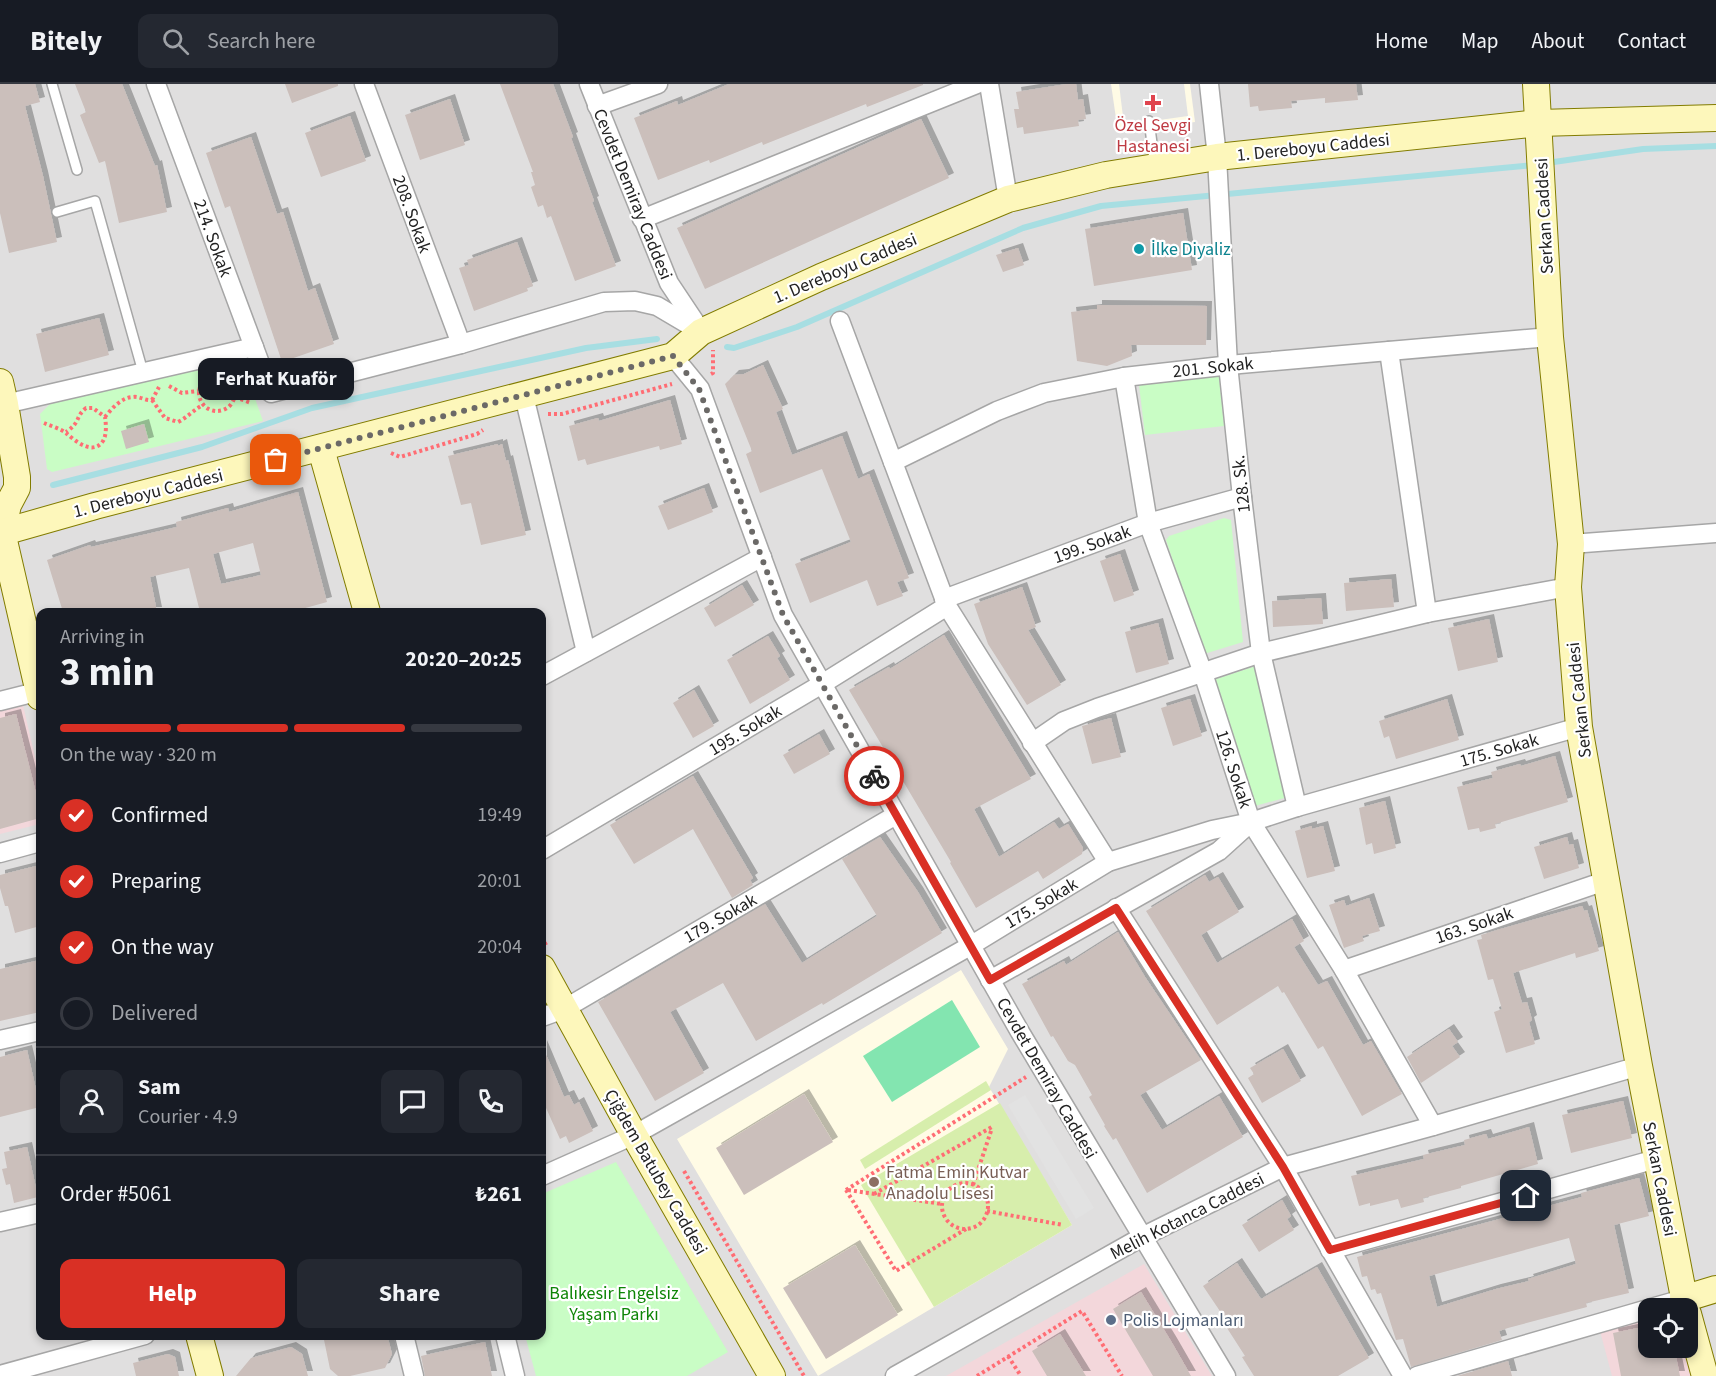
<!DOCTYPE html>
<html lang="en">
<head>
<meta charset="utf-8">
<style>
  body { margin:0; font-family:"Source Sans 3",sans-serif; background:#242831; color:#f1f3f6; height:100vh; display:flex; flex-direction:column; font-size:22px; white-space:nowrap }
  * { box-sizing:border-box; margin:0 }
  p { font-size:20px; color:#9ea1a6 }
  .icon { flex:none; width:33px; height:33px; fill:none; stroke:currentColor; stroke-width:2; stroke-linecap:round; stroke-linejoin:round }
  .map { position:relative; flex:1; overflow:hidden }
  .sheet { position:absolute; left:36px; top:524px; width:510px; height:732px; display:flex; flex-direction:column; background:#171b24; border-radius:12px; box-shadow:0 3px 9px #0003 }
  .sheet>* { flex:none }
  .fabs { position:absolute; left:1638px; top:1214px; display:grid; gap:12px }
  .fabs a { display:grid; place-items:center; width:60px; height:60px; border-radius:12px; background:#171b24; box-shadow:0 3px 9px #0003; font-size:30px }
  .pin { position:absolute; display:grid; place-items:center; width:51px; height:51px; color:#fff; margin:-26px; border-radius:12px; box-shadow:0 3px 9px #0006 }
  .courier { position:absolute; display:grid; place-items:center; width:60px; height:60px; margin:-30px; border:4px solid #d93025; border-radius:50%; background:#fff; color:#222; box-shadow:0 2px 8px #0007 }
  .bubble { position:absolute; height:42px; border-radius:12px; background:#171b24; box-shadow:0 3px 9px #0003; font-size:20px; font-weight:700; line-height:42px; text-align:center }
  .head em { font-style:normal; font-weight:700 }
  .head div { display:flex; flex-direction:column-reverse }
  .head { display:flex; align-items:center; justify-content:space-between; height:102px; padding:0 24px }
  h1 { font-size:39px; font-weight:700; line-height:45px }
  .bar { display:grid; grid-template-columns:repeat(4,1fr); gap:9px 6px; align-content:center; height:72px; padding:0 24px }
  .bar i { height:8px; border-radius:4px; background:#363941 }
  .bar .active { background:#d93025 }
  .bar p { grid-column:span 4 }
  .line { display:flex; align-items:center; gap:15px; padding:0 24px; border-top:2px solid #363941 }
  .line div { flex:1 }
  .round { display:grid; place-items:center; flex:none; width:63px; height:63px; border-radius:12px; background:#242831 }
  ol { padding:0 24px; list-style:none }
  li { display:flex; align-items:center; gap:18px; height:66px }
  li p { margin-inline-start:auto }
  li .icon { padding:6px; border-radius:50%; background:#d93025; color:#fff; stroke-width:4 }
  li:last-child { color:#9ea1a6 }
  li i { width:33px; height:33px; border:3px solid #363941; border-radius:50% }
  .primary-button { display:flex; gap:12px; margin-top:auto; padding:12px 24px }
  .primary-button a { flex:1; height:69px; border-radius:12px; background:#d93025; color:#fff; font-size:24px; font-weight:700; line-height:69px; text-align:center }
  .primary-button a+a { background:#242831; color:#f1f3f6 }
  header { display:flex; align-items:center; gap:36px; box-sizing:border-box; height:84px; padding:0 30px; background:#171b24; border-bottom:2px solid #363941 }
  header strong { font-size:28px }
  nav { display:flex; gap:33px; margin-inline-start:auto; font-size:21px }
  .search { width:420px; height:54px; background:#242831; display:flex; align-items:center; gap:15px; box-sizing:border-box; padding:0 21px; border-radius:12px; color:#9ea1a6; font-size:22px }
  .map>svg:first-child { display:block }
</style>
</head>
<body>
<header>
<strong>Bitely</strong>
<div class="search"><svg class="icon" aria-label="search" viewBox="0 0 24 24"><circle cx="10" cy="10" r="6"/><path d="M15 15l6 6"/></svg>Search here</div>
<nav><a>Home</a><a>Map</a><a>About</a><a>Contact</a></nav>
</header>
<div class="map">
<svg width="1716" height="1292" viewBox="0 0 1716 1292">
  <defs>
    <filter id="shadow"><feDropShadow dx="5" dy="-5" stdDeviation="0" flood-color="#0004"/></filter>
  </defs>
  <rect width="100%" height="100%" fill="#f2eee8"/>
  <path fill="#e0dfdf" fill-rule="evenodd" d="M0,0H1716V1292H0ZM40,528H542V1251H40ZM1648,1224H1688V1263H1648Z"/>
  <g fill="#f3d7db">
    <path d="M23,621L40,695V740L0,750V627Z"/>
    <path d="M1144,1180L1212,1292H946Z"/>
    <path d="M1648,1234V1263H1684L1692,1292H1612L1600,1247Z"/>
  </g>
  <g fill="#fffbe5">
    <path d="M1111,0H1190L1195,38L1118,48Z"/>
    <path d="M961,886L1008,965L989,1003L1072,1141L818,1292L677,1055Z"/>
  </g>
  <g fill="#d7eeac">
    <path d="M986,997L991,1006L865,1085L860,1076Z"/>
    <path d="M1000,1019L1072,1141L934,1223L861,1101Z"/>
  </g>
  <g fill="#c9fdc5">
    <path d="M241,275L263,337L52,388L47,385L40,330L50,320Z"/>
    <path d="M1219,292L1224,342L1145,351L1139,301Z"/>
    <path d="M1224,434L1231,436L1243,558L1204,570L1166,456L1169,452Z"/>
    <path d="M1256,582L1288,713L1255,722L1213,596Z"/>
    <path d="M616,1078L728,1268L687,1292H536L525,1251H542V1110Z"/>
  </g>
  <path fill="#83e5b0" d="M952,916L980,963L892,1018L863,972Z"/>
  <g fill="#e2e2e2">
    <path d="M1119,0H1184L1188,32L1124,41Z"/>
    <path d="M1025,1011L1094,1124L1076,1135L1008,1021Z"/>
  </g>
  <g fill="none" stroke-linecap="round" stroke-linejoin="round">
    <g stroke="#a7dee2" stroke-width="6">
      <path d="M1547,79L1643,65L1716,62"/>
      <path d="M727,263L734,264L797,243L1023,144L1101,122L1534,81"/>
      <path d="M53,401L202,363L312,324L586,264L657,255"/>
    </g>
  </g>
  <g fill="#cbbfbb" fill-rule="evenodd" filter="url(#shadow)">
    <path d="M0,0H35L40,18L25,22L43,92L57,158L9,169L0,129Z"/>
    <path d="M75,0H122L155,82L157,81L167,128L119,139L105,77L99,79L80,31L86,28Z"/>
    <path d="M285,0H338V2L292,19Z"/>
    <path d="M500,0H553L573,53L571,54L594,117L592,118L616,182L575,197L551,132L547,134L543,121L538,123L531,103L535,101L531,88H533Z"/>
    <path d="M729,0H923V1L867,23L866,20L763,61L762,58L710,79L709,76L658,96L634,34L677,17L678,21Z"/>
    <path d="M1067,0H1076L1078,16L1083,15L1086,35L1078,36L1079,42L1024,50L1023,43L1017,44L1014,25H1019L1016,8Z"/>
    <path d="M1248,0H1356L1358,16L1325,19V14L1291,17L1292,24L1259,27L1258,22L1250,23Z"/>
    <path d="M450,15L465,61L420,76L405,31Z"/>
    <path d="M350,32L366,77L321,93L305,49Z"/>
    <path d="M921,35L949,94L705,205L677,144Z"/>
    <path d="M251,53L277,130L283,128L308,207L315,204L334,260L282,278L230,122L225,124L206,69Z"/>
    <path d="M1183,129L1192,186L1094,202L1085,145Z"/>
    <path d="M517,158L533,202L527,204L528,207L474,227L459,184L469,181L467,176Z"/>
    <path d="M1018,164L1024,181L1003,188L996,171Z"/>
    <path d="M1097,221L1207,222L1206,261H1131L1132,272L1107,282L1077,277L1071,228L1097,225Z"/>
    <path d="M99,234L109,271L45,288L36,250Z"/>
    <path d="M763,281L783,325L776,328L792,371L842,352L858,395L869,390L909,494L897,498L903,512L877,522L867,496L810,519L795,480L851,458L822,385L760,409L746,370L752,367L725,300L734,291L744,290Z"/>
    <path d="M670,316L682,360L660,366L659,362L587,381L585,375L578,377L569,342L598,334L599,337Z"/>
    <path d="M144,340L149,358L126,365L121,347Z"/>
    <path d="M498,360V362L502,360L506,377L508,376L526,451L481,461L471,419L461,421L448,372Z"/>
    <path d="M704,404L713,428L668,446L658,422Z"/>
    <path d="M298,408L327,518L291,528H200L189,484L150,493L157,528H63L47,476L90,461L91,463L177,443L176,438L228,424L229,428ZM253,459L261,491L221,500L213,470Z"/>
    <path d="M1120,470L1134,511L1114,518L1100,477Z"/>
    <path d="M1391,495L1394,523L1346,527L1344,499Z"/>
    <path d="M742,501L754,521L715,543L704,524Z"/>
    <path d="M1022,503L1036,543L1028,546L1061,601L1027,621L988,560L974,520Z"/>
    <path d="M1321,514L1323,540L1273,543L1272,517Z"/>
    <path d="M1489,535L1498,578L1458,587L1448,544Z"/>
    <path d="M1158,539L1169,580L1136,589L1125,548Z"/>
    <path d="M944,551L1031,695L974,725L999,773L1054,738L1059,745L1068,740L1083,764L1082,770L1043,795L1038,787L976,824L950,779L951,778L849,606L889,583L890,585Z"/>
    <path d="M768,552L780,572L777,574L790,596L750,620L727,576Z"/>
    <path d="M694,606L714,642L693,654L673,619Z"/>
    <path d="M1190,615L1202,652L1173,662L1161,624Z"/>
    <path d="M1447,615L1459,656L1396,675L1389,652L1384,654L1379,637Z"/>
    <path d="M16,630L40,725V734L0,745V634Z"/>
    <path d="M1111,634L1121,673L1092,680L1082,642Z"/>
    <path d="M819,650L830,670L794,690L783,671Z"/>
    <path d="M1555,672L1568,718L1495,740L1496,744L1480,748L1479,744L1468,746L1457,703L1493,694L1491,688L1520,680L1521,682Z"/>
    <path d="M693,692L753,794L750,796L753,801L732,814L693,745L634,780L610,741Z"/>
    <path d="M1385,717L1396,764L1374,770L1372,759L1366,761L1359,724Z"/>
    <path d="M1312,742V745L1323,742L1335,787L1307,794L1295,747Z"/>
    <path d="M880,753L918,808L942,849L823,921L822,919L756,957L723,899L670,928L704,989L655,1017L598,918L765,820L802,879L877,832L842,775Z"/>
    <path d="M1567,753L1569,761L1573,760L1579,784L1544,795L1534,763Z"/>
    <path d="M40,781V842L15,849L8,822H5L0,804V791Z"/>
    <path d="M1205,791L1209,798L1218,793L1239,828L1201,851L1217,879L1292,835L1304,857L1294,863L1318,901L1327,897L1363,961L1371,957L1402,1010L1362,1032L1323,962L1318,965L1284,908L1282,909L1278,902L1217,941L1146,827Z"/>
    <path d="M1369,814L1380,847L1362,852L1364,857L1344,864L1329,821L1344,816L1346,822Z"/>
    <path d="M1582,822L1584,827L1587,826L1599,867L1576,874L1575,869L1513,889L1522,919L1527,918L1532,936L1529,938L1535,960L1506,969L1494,928L1502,925L1493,895L1488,896L1477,856L1482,855L1481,851L1497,846Z"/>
    <path d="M1118,848L1145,893L1201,976L1140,1011L1162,1046L1219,1012L1243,1053L1147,1109L1116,1054L1113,1056L1104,1042L1105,1041L1089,1013L1092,1011L1075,981L1068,977L1053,952L1051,953L1022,900L1064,877L1066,881Z"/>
    <path d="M40,876V928L0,937V885Z"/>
    <path d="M1449,945L1458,958L1452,962L1460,973L1421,999L1407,973Z"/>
    <path d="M542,961L564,1013L569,1011L574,1021L579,1018L593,1047L569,1059L566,1052L560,1055L542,1015Z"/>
    <path d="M1283,965L1301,997L1262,1019L1248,994L1254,990L1250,984Z"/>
    <path d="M27,966L40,1023L0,1033V973Z"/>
    <path d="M804,1010L833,1058L744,1111L716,1064Z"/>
    <path d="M1623,1017L1632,1054L1571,1069L1562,1031Z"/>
    <path d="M1529,1043L1538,1080L1461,1102V1104L1423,1114L1424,1118L1401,1124L1398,1115L1370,1122V1119L1359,1122L1351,1092L1424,1075L1423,1071L1465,1061L1464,1056L1486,1050L1488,1055Z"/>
    <path d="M27,1063L38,1113L14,1119L10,1100L6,1101L2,1085L7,1084L4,1068Z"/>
    <path d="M1639,1094L1649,1132L1614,1141L1629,1209L1586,1219L1587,1223L1508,1244L1499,1247L1502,1256L1411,1283L1403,1255L1396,1256L1381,1209L1377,1210L1375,1205L1371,1206L1367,1192L1362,1193L1357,1173L1582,1113L1581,1109ZM1569,1154L1576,1180L1528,1195L1529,1197L1496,1205L1437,1223L1429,1192Z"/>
    <path d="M1282,1116L1291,1132L1287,1135L1294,1146L1259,1168L1242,1141Z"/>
    <path d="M855,1161L898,1231L826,1275L783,1204Z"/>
    <path d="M1237,1179L1261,1215L1317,1183L1369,1274L1338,1292H1254L1242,1273L1245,1272L1227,1244L1230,1242L1203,1202Z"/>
    <path d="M1141,1208L1172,1259L1191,1292H1153L1113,1225Z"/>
    <path d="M1648,1242V1263H1674L1680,1292H1621L1613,1249Z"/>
    <path d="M1060,1250L1086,1292H1047L1032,1267Z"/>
    <path d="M323,1251H387L392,1270L385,1284L350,1292H338L330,1285Z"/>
    <path d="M485,1258L492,1292H425L421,1272Z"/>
    <path d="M291,1263L302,1270L308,1292H236L251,1274Z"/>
    <path d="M168,1270L175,1273L179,1292H136L133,1279Z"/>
    <path d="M1508,1277L1512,1292H1457Z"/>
  </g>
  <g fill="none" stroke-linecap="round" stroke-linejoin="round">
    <g stroke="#a6a6a6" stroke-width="12">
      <g id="lane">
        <path d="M52,0L77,86"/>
        <path d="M1149,37L1155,81"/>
        <path d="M57,128L95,117L143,288"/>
      </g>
    </g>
    <g stroke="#a6a6a6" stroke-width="21">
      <g id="street">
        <path d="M156,0L271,309L461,260L604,218L635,217L657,222L701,248"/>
        <path d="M364,0L461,260"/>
        <path d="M589,0L669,199L699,244"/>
        <path d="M989,0L1008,115"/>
        <path d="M1209,0L1217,73L1228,281L1242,413L1261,569L1297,723"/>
        <path d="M597,22L658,0"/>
        <path d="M642,135L977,0"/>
        <path d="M840,237L947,522L1108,778"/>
        <path d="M1389,267L1427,529"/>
        <path d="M673,272L700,305L783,531L1020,948L1226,1292"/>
        <path d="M1124,293L1148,439L1203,589L1251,738L1344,886L1433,1042"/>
        <path d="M524,312L586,568"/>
        <path d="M5,320L254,263"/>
        <path d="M893,378L997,327L1044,309L1124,293L1240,280L1550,253"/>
        <path d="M1571,460L1716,449"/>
        <path d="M944,515L1148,439L1242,413"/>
        <path d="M542,592L762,473"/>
        <path d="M0,617L40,607"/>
        <path d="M1032,659L1064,637L1097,624L1261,569L1427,529L1568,503"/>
        <path d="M542,766L822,600L947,522"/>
        <path d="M0,769L40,758"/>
        <path d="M1116,824L1283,1083L1403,1292"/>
        <path d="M1344,886L1605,797"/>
        <path d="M990,896L1219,767L1250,739"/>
        <path d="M542,933L564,925L896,731"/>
        <path d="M0,956L40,947"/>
        <path d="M542,1092L634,1051L970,862L1108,778L1212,746L1251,738L1297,723L1579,643"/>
        <path d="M0,1138L40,1129"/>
        <path d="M1330,1166L1656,1075"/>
        <path d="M1651,1224L1683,1215"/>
        <path d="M404,1251L414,1292"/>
        <path d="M505,1251L515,1292"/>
        <path d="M0,1291L145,1251"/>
        <path d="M895,1292L1142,1153L1283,1083L1433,1042L1639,982"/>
        <path d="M1417,1292L1648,1225"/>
      </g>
    </g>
    <g stroke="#827c00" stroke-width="28">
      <g id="secondary">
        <path d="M1536,0L1550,253L1571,460L1568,503L1579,643L1639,982L1686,1224"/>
        <path d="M0,298L5,320L17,393V404L8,421L2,448L40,613"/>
        <path d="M321,365L367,528"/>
        <path d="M0,449L95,422L673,272L701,248L821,193L1008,115L1106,91L1217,73L1539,39L1716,34"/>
        <path d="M542,884L634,1051L772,1292"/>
        <path d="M1683,1215L1716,1205"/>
        <path d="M1688,1230L1705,1292"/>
        <path d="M199,1251L210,1292"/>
      </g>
    </g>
    <g stroke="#ff6d74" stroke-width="4" stroke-dasharray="3 3" stroke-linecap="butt">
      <path d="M711,290L713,289V266"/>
      <circle cx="217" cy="309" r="18"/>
      <path d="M232,298L244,286"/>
      <path d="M169,302L182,309L198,307"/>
      <path d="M235,313L251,319"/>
      <path d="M152,316L165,334L178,338C188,333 193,326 203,321"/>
      <path d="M152,316L159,303"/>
      <path d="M548,330H562L672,300"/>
      <path d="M105,333C111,325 122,313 133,313C140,312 145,317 152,316"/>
      <path d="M44,339C51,342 61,345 66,349C75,357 93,372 103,357C107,350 106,340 105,333L93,324H86C75,333 81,338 66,348"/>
      <path d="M391,369L400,373L477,350L483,346"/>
      <path d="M542,853L547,863"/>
      <path d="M684,1087L804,1292"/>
      <circle cx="965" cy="1122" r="23"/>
      <path d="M973,1101L992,1044"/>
      <path d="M846,1106L1026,993"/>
      <path d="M846,1106L896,1187L966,1145"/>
      <path d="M848,1106L942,1120"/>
      <path d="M874,1110L992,1043"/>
      <path d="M987,1127L1063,1141"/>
      <path d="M1008,1272L1021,1292"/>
      <path d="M977,1292L1082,1227L1122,1292"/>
    </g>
    <use href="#lane" stroke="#fff" stroke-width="9"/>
    <use href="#street" stroke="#fff" stroke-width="18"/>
    <use href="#secondary" stroke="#fdf7bb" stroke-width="26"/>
  </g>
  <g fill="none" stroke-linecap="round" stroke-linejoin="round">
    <path stroke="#6b6967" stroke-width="6" stroke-dasharray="0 10.8" d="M276,376L673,272L699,305L783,531L874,692"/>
    <path stroke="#d93025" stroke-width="8" d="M874,692L990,896L1116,824L1283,1083L1330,1166L1526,1112"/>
  </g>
  <path fill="#e0444e" stroke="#fff" stroke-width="2" d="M1150 10h6v6h6v6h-6v6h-6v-6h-6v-6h6z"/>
  <circle fill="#0f9aa8" stroke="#fff" stroke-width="2" cx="1139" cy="165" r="6"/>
  <circle fill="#8d6e63" stroke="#fff" stroke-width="2" cx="874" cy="1098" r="6"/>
  <circle fill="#5c6f8a" stroke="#fff" stroke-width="2" cx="1111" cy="1236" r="6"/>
  <g text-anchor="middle" stroke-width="4.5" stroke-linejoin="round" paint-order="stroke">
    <g font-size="18" fill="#be3a42" stroke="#fff">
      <text x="1153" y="47">Özel Sevgi<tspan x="1153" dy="21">Hastanesi</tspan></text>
    </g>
    <g font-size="18" fill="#222" stroke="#fff">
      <text transform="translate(1313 63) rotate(-6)" y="6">1. Dereboyu Caddesi</text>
      <text transform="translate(633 110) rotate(68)" y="6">Cevdet Demiray Caddesi</text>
      <text transform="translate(412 130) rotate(70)" y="6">208. Sokak</text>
      <text transform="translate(1544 132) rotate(-93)" y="6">Serkan Caddesi</text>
      <text transform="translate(213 154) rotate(70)" y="6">214. Sokak</text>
      <text transform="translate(845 184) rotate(-23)" y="6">1. Dereboyu Caddesi</text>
      <text transform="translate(1213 283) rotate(-6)" y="6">201. Sokak</text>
      <text transform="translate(1241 400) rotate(-96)" y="6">128. Sk.</text>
      <text transform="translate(148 409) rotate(-14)" y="6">1. Dereboyu Caddesi</text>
      <text transform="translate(1092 460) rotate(-20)" y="6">199. Sokak</text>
      <text transform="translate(1579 616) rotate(-96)" y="6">Serkan Caddesi</text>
      <text transform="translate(745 646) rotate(-31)" y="6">195. Sokak</text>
      <text transform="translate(1499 666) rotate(-16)" y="6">175. Sokak</text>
      <text transform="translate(1234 685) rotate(72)" y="6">126. Sokak</text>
      <text transform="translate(1041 819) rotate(-31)" y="6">175. Sokak</text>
      <text transform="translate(720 834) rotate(-30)" y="6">179. Sokak</text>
      <text transform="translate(1474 841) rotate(-19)" y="6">163. Sokak</text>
      <text transform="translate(1047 994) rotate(60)" y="6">Cevdet Demiray Caddesi</text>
      <text transform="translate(656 1088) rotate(60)" y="6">Çiğdem Batubey Caddesi</text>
      <text transform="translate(1660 1095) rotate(79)" y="6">Serkan Caddesi</text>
      <text transform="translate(1187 1132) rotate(-27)" y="6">Melih Kotanca Caddesi</text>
    </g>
    <g font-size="18" fill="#0d838f" stroke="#fff" text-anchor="start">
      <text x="1151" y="171">İlke Diyaliz</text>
    </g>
    <g font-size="18" fill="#785e54" stroke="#fff" text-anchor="start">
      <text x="886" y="1094">Fatma Emin Kutvar<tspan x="886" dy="21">Anadolu Lisesi</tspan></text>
    </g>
    <g font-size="18" fill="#0e8506" stroke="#fff">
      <text x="614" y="1215">Balıkesir Engelsiz<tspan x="614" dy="21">Yaşam Parkı</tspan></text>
    </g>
    <g font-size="18" fill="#4e5e75" stroke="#fff" text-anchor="start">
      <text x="1123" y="1242">Polis Lojmanları</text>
    </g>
  </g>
</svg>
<div class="fabs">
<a><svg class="icon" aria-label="locate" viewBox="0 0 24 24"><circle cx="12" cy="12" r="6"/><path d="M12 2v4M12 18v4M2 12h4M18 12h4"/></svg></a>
</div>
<div class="pin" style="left:276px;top:376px;background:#ea580c"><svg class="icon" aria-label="bag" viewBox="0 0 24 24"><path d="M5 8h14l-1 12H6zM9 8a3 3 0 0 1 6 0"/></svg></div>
<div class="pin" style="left:1526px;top:1112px;background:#1f2937"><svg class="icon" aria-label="home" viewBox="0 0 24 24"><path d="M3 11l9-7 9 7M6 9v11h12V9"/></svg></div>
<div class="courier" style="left:874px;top:692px"><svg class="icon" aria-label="bike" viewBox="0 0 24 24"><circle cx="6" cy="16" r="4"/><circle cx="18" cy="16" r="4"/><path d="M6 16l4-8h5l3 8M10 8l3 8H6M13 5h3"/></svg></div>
<div class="bubble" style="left:198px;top:274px;width:156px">Ferhat Kuaför</div>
<section class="sheet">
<div class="head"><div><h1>3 min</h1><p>Arriving in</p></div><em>20:20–20:25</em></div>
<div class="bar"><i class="active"></i><i class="active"></i><i class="active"></i><i></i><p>On the way · 320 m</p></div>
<ol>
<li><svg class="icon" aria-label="check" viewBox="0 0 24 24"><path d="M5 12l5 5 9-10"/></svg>Confirmed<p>19:49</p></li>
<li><svg class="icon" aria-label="check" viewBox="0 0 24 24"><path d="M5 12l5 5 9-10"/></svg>Preparing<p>20:01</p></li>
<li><svg class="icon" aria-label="check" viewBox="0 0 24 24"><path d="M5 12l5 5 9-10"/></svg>On the way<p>20:04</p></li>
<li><i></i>Delivered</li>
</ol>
<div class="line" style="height:108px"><a class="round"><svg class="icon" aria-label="person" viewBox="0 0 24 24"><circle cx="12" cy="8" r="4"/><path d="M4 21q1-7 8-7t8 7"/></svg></a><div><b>Sam</b><p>Courier · 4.9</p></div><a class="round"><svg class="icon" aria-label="chat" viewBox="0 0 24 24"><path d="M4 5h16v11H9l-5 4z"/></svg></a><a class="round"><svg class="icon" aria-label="phone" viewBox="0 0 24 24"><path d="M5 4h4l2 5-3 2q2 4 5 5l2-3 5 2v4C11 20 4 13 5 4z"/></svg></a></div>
<div class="line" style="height:78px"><div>Order #5061</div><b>₺261</b></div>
<div class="primary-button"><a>Help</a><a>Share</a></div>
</section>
</div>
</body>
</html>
